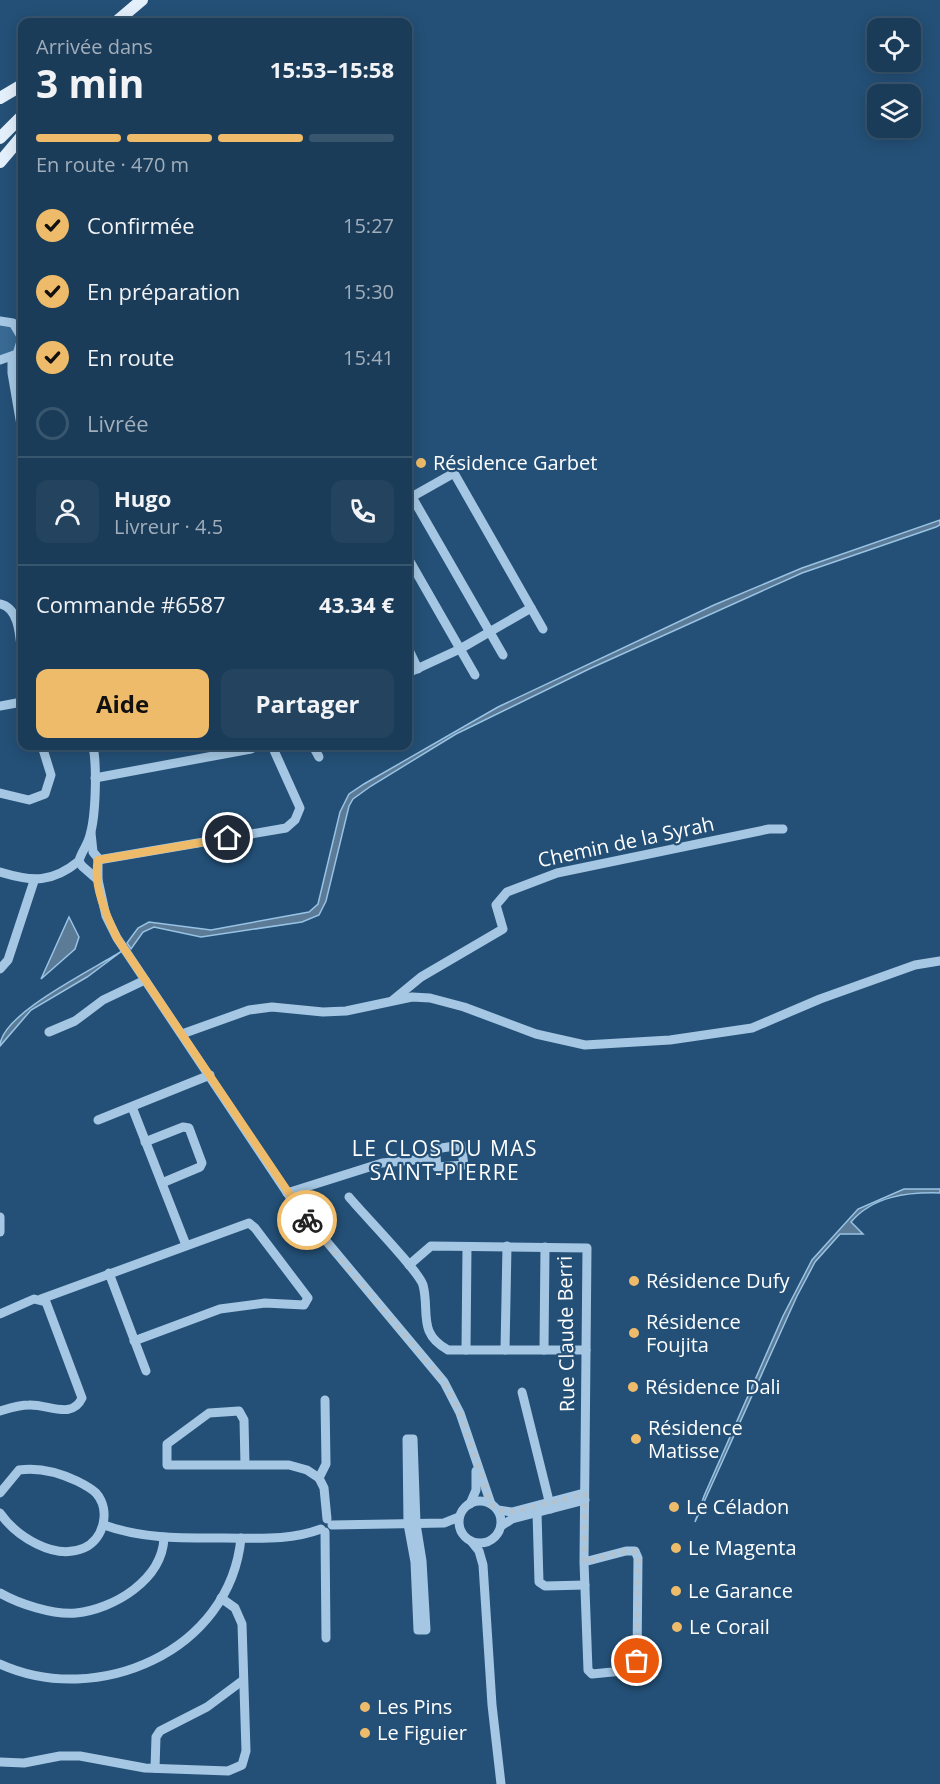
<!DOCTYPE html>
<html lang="fr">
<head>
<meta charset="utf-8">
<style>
  body { margin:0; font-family:"Open Sans",sans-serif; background:#24435f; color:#f1f3f6; height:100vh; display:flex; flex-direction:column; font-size:22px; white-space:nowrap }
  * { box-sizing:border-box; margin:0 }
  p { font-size:20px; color:#a0adba }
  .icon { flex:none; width:33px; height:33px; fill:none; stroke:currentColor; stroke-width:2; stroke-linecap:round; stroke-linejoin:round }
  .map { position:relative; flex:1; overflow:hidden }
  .drawer { position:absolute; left:18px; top:18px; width:394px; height:732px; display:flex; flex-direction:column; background:#1b3c59; border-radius:12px; box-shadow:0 3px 15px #0003,0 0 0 2px #39566f }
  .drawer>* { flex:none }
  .tools { position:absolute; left:867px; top:18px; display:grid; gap:12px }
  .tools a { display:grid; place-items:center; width:54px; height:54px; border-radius:12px; background:#1b3c59; box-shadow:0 3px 15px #0003,0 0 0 2px #39566f; font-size:30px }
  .pin { position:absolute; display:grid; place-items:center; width:51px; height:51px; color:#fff; margin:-26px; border:3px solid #fff; border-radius:50%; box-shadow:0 2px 6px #0007 }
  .courier { position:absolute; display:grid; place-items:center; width:60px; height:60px; margin:-30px; border:4px solid #edbb69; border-radius:50%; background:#fff; color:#222; box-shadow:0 2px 8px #0007 }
  .headline em { font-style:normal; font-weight:700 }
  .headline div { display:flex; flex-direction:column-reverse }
  .headline { display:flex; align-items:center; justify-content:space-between; height:102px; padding:0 18px }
  h1 { font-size:39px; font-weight:700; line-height:45px }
  .bar { display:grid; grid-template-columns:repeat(4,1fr); gap:9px 6px; align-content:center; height:72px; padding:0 18px }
  .bar i { height:8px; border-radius:4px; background:#39566f }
  .bar .on { background:#edbb69 }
  .bar p { grid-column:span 4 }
  .line { display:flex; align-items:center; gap:15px; padding:0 18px; border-top:2px solid #39566f }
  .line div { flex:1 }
  .round { display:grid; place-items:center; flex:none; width:63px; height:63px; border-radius:12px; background:#24435f }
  ol { padding:0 18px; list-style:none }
  li { display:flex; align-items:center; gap:18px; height:66px }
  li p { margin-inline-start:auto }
  li .icon { padding:6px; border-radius:50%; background:#edbb69; color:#111; stroke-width:4 }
  li:last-child { color:#a0adba }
  li i { width:33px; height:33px; border:3px solid #39566f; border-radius:50% }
  .cta { display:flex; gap:12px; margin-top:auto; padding:12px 18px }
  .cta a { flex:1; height:69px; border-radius:12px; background:#edbb69; color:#111; font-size:24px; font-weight:700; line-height:69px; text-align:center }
  .cta a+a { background:#24435f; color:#f1f3f6 }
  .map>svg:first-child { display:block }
</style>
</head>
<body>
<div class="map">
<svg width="940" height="1784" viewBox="0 0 940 1784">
  <rect width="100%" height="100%" fill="#245077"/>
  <path fill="#386a94" d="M0,321L17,327L20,349L0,360Z"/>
  <g fill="#5b7b97" stroke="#99c3e4" stroke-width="1.5">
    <path d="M940,520V525L936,527L802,573L589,669L456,734L371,786L353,799L349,806L326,901L319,915L302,922L201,937L154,927L143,932L131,949L127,943L138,928L149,922L211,930L309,912L318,904L340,812L349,794L364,784L498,707L714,605L802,568Z"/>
    <path d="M69,917L79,937L75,949L41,979Z"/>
    <path d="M122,951L87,977L31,1010L0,1046C0,1014 96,968 122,951Z"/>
    <path d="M904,1189H940V1193C908,1192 873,1196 851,1222L863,1234H840L815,1262L797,1296L695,1522L704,1496L783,1316L812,1260L858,1209Z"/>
  </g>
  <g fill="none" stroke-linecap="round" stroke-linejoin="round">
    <g stroke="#a5c7e3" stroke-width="9">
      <path d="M0,321L13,323L22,338L17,354L0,360"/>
      <path d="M12,358V373L22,431"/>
      <path d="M412,497L503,655"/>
      <path d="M408,499L454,473L543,629"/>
      <path d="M408,558L475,675"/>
      <path d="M0,604C21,608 20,642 22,659"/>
      <path d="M408,648L418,669"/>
      <path d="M408,673L460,649L531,608"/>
      <path d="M0,706L22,702"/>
      <path d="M93,746C97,766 96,815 90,835C88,845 81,852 79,861L82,866L98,880"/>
      <path d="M313,746L319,757"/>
      <path d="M95,778L251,749L257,746"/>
      <path d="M0,793L29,800L45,794L51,775L42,746"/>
      <path d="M91,833L93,852L98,858V880L106,916L117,938L292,1200L444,1382L460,1413L491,1504"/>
      <path d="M98,860L286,828L295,820L300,808L272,746"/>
      <path d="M0,872C33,882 52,883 79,861"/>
      <path d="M0,969L8,960L34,881"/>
      <path d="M393,1000L421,977L503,929L496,905L507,892L557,873L769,829H783"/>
      <path d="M49,1032L75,1021L103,1000L145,980"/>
      <path d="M182,1034L249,1010L272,1007L323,1012L346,1011L412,997L430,998L464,1007L536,1034L585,1045L670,1040L752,1028L820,999L915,965L940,961"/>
      <path d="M132,1107L186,1245"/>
      <path d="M98,1120L210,1075"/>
      <path d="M145,1142L183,1127L189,1128L202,1163L200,1167L162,1183"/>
      <path d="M461,1145L464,1165L437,1167L435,1149Z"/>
      <path d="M287,1193L382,1163L436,1158"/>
      <path d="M349,1197C362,1213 419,1271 423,1285C430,1312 417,1333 448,1350H586"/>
      <path d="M0,1217V1232"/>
      <path d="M409,1265L431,1246L587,1248L584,1562L588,1670L592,1674L633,1670L637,1661L638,1558L635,1551H626L584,1562"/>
      <path d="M109,1273L146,1371"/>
      <path d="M41,1299L249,1223L255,1228L308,1298L304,1305L265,1303L220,1309L134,1341"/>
      <path d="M0,1314L34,1299L46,1302L82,1398C72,1420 48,1404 29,1405C19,1405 10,1408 0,1411"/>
      <path d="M466,1350L467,1247"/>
      <path d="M505,1350L507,1246"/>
      <path d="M544,1350L545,1247"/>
      <path d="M522,1392L551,1509"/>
      <path d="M325,1400L326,1464L319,1478L324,1488L327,1519"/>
      <path d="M407,1439H413L416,1524L422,1561L426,1630H418L415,1562L408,1524Z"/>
      <path d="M245,1465L244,1420L239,1411L209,1413L167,1444V1465H289L307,1470L319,1478"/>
      <path d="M0,1493L19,1470C39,1467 58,1472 77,1481C83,1484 91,1488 96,1493C111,1510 104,1539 84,1548C54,1561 16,1536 0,1513"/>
      <circle cx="480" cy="1522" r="21"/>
      <path d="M470,1504L476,1490V1471"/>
      <path d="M498,1510L512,1512L584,1493"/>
      <path d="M537,1512L539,1582L545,1586L585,1585"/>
      <path d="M104,1525C143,1539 182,1538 224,1538C257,1538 289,1541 321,1529"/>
      <path d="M332,1525L444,1523L459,1517"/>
      <path d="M501,1526L512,1519L585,1500"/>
      <path d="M325,1532L326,1638"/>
      <path d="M471,1541L479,1551L483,1565L492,1705L501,1784"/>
      <path d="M0,1593C19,1604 53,1615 76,1613C114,1609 162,1580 164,1538"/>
      <path d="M0,1664C97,1708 230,1652 241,1538"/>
      <path d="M0,1762L24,1763L60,1756H80L145,1768L228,1771L242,1765L246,1751L242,1624L235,1608L221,1598"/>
      <path d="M155,1768L156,1737L160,1731L207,1707L242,1681"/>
    </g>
    <g stroke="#e4effc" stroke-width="12">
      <path d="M116,22L142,0"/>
      <path d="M0,98L22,85"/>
      <path d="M0,138L22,116"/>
      <path d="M0,162L22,136"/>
    </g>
  </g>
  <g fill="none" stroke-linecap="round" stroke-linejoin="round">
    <path stroke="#b2c2cf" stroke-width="6" stroke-dasharray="0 10.8" d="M307,1220L444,1382L460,1413L491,1504L498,1510L512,1512L585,1494L584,1562L626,1551H635L638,1558L637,1661"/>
    <path stroke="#edbb69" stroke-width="8" d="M228,838L98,860C92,884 107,917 117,938L307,1220"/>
  </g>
  <g fill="#edbb69" stroke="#245077" stroke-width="2">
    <circle cx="421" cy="463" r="6"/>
    <circle cx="634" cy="1281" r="6"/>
    <circle cx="634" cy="1333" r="6"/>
    <circle cx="633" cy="1387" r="6"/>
    <circle cx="636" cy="1439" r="6"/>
    <circle cx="674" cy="1507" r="6"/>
    <circle cx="676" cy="1548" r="6"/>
    <circle cx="676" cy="1591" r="6"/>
    <circle cx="677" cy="1627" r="6"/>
    <circle cx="365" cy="1707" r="6"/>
    <circle cx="365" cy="1733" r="6"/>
  </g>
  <g text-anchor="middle" stroke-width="4.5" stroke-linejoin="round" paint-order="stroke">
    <g font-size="20" fill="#fff" stroke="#245077" text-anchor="start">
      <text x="433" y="470">Résidence Garbet</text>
      <text x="646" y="1288">Résidence Dufy</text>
      <text x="646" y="1329">Résidence<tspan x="646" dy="23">Foujita</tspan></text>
      <text x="645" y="1394">Résidence Dali</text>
      <text x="648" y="1435">Résidence<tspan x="648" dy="23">Matisse</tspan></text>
      <text x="686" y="1514">Le Céladon</text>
      <text x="688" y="1555">Le Magenta</text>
      <text x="688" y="1598">Le Garance</text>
      <text x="689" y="1634">Le Corail</text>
      <text x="377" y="1714">Les Pins</text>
      <text x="377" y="1740">Le Figuier</text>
    </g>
    <g font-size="20" fill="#fff" stroke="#245077">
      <text transform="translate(626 842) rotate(-12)" y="7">Chemin de la Syrah</text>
      <text transform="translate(566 1334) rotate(-91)" y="7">Rue Claude Berri</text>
    </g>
    <g font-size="21" letter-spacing="1.5" fill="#fff" stroke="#245077">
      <text x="445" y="1156">LE CLOS DU MAS<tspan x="445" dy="24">SAINT-PIERRE</tspan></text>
    </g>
  </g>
</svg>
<div class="tools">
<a><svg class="icon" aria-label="locate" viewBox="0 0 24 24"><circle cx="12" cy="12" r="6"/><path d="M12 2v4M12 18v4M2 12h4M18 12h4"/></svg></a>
<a><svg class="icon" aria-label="layers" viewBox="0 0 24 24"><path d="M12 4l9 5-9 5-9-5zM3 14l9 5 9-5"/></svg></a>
</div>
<div class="pin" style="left:637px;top:1661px;background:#ea580c"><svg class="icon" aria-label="bag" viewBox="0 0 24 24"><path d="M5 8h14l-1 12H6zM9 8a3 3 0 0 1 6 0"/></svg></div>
<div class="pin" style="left:228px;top:838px;background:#1f2937"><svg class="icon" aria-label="home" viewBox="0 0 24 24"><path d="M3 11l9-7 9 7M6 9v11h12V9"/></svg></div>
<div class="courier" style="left:307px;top:1220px"><svg class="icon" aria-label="bike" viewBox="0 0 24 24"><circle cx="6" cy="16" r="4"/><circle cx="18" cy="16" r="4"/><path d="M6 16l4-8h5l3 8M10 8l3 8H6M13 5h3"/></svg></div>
<section class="drawer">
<div class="headline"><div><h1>3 min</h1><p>Arrivée dans</p></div><em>15:53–15:58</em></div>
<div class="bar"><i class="on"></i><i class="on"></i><i class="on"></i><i></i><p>En route · 470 m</p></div>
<ol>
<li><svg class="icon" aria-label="check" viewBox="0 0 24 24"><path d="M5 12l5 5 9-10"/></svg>Confirmée<p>15:27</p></li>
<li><svg class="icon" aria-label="check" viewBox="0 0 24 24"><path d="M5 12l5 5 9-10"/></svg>En préparation<p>15:30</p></li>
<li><svg class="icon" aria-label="check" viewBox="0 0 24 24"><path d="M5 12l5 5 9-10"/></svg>En route<p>15:41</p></li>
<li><i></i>Livrée</li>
</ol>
<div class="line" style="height:108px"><a class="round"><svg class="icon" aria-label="person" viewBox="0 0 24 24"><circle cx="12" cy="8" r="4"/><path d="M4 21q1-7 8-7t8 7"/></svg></a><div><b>Hugo</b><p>Livreur · 4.5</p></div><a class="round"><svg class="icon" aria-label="phone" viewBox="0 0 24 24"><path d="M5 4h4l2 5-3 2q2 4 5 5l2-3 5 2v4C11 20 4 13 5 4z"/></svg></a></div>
<div class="line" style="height:78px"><div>Commande #6587</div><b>43.34 €</b></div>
<div class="cta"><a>Aide</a><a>Partager</a></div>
</section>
</div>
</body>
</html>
